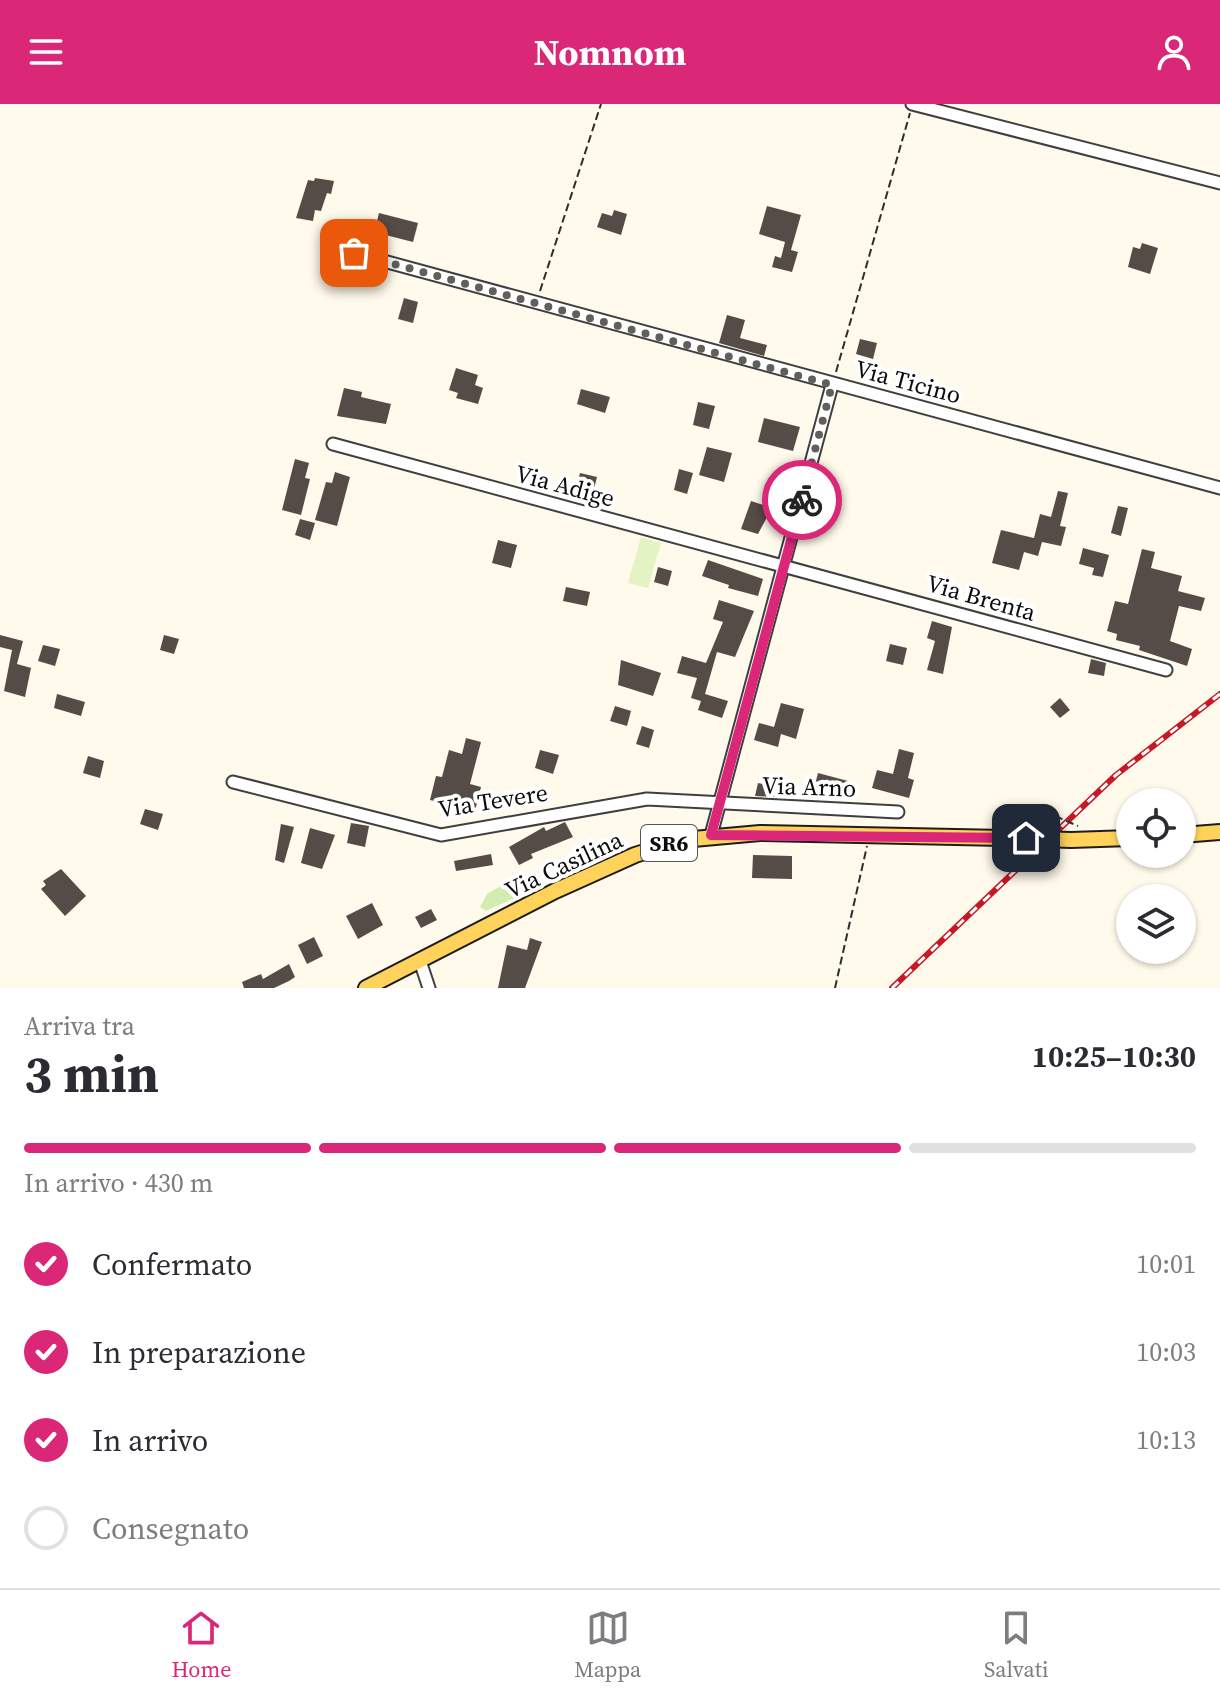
<!DOCTYPE html>
<html lang="it">
<head>
<meta charset="utf-8">
<style>
  body { margin:0; font-family:"Source Serif 4",serif; background:#f2f2f3; color:#2b2b33; height:100vh; display:flex; flex-direction:column; font-size:30px; white-space:nowrap }
  * { box-sizing:border-box; margin:0 }
  p { font-size:26px; color:#7c7c81 }
  .icon { flex:none; width:44px; height:44px; fill:none; stroke:currentColor; stroke-width:2; stroke-linecap:round; stroke-linejoin:round }
  .map { position:relative; height:884px; overflow:hidden }
  .panel { display:flex; flex-direction:column; background:#fff; flex:1 }
  .panel>* { flex:none }
  .fabs { position:absolute; left:1116px; top:684px; display:grid; gap:16px }
  .fabs a { display:grid; place-items:center; width:80px; height:80px; border-radius:50%; background:#fff; box-shadow:0 2px 6px #0004; font-size:40px }
  .pin { position:absolute; display:grid; place-items:center; width:68px; height:68px; color:#fff; margin:-34px; border-radius:16px; box-shadow:0 4px 12px #0006 }
  .courier { position:absolute; display:grid; place-items:center; width:80px; height:80px; margin:-40px; border:6px solid #db2777; border-radius:50%; background:#fff; color:#222; box-shadow:0 2px 10px #0007 }
  .overview em { font-style:normal; font-weight:700 }
  .overview div { display:flex; flex-direction:column-reverse }
  .overview { display:flex; align-items:center; justify-content:space-between; height:136px; padding:0 24px }
  h1 { font-size:52px; font-weight:700; line-height:60px }
  .bar { display:grid; grid-template-columns:repeat(4,1fr); gap:12px 8px; align-content:center; height:96px; padding:0 24px }
  .bar i { height:10px; border-radius:6px; background:#e1e1e2 }
  .bar .selected { background:#db2777 }
  .bar p { grid-column:span 4 }
  ol { padding:0 24px; list-style:none }
  li { display:flex; align-items:center; gap:24px; height:88px }
  li p { margin-inline-start:auto }
  li .icon { padding:8px; border-radius:50%; background:#db2777; color:#fff; stroke-width:4 }
  li:last-child { color:#7c7c81 }
  li i { width:44px; height:44px; border:4px solid #e1e1e2; border-radius:50% }
  header { display:flex; justify-content:space-between; align-items:center; height:104px; padding:0 24px; background:#db2777; color:#fff; font-size:36px; font-weight:700 }
  .tabs { display:flex; justify-content:space-around; align-items:center; height:112px; border-top:2px solid #e1e1e2; background:#fff; font-size:22px; color:#7c7c81 }
  .tabs a { display:grid; justify-items:center; gap:4px }
  .tabs .selected { color:#db2777 }
  .map>svg:first-child { display:block }
</style>
</head>
<body>
<header><svg class="icon" aria-label="menu" viewBox="0 0 24 24"><path d="M4 6h16M4 12h16M4 18h16"/></svg>Nomnom<svg class="icon" aria-label="person" viewBox="0 0 24 24"><circle cx="12" cy="8" r="4"/><path d="M4 21q1-7 8-7t8 7"/></svg></header>
<div class="map">
<svg width="1220" height="884" viewBox="0 0 1220 884">
  <rect width="100%" height="100%" fill="#fffaeb"/>
  <path fill="#d2edb1" d="M507,778L516,779L523,790L486,807L480,803L487,790Z"/>
  <path fill="#e4f3c3" d="M641,433L661,439L648,484L628,479Z"/>
  <g fill="#554c47">
    <path d="M315,74L334,77L331,90L327,89L321,107L315,106L313,117L296,114L308,76L314,77Z"/>
    <path d="M767,102L801,111L791,146L798,148L792,168L772,163L775,152L781,154L785,138L759,130Z"/>
    <path d="M614,106L627,110L621,131L597,123L602,109L612,112Z"/>
    <path d="M379,109L418,119L413,138L374,128Z"/>
    <path d="M1142,139L1158,144L1150,170L1128,163L1133,143L1140,145Z"/>
    <path d="M404,194L418,198L413,219L398,215Z"/>
    <path d="M727,211L745,216L740,234L767,241L764,252L719,239Z"/>
    <path d="M860,235L877,239L873,255L856,250Z"/>
    <path d="M456,264L478,271L475,281L483,284L478,300L456,294L458,289L449,286Z"/>
    <path d="M344,284L362,288L361,293L391,300L386,320L337,312Z"/>
    <path d="M581,285L610,293L605,309L577,300Z"/>
    <path d="M698,298L715,302L709,325L693,321Z"/>
    <path d="M764,314L800,323L793,347L758,338Z"/>
    <path d="M707,343L732,349L724,378L699,371Z"/>
    <path d="M295,355L309,359L305,374L310,375L301,411L282,406Z"/>
    <path d="M679,365L693,369L687,390L674,386Z"/>
    <path d="M335,368L350,373L337,422L315,416L326,378L332,379Z"/>
    <path d="M580,369L597,373L593,389L576,385Z"/>
    <path d="M1058,387L1068,389L1060,422L1066,423L1061,442L1042,438L1038,452L1024,448L1019,466L992,459L1001,426L1034,434L1040,410L1051,413Z"/>
    <path d="M751,397L772,404L758,430L741,425Z"/>
    <path d="M1118,402L1128,404L1121,432L1111,429Z"/>
    <path d="M300,415L315,419L310,436L295,431Z"/>
    <path d="M498,436L517,441L511,464L492,459Z"/>
    <path d="M1083,444L1109,451L1103,473L1092,471L1094,464L1079,460Z"/>
    <path d="M1142,445L1155,448L1151,464L1182,472L1178,487L1205,494L1201,507L1179,502L1170,537L1192,545L1187,562L1139,546L1140,542L1116,536L1117,530L1107,527L1115,497L1128,500Z"/>
    <path d="M708,456L763,475L758,492L728,484L729,481L702,472Z"/>
    <path d="M658,463L672,467L668,482L654,478Z"/>
    <path d="M566,483L590,488L587,502L563,497Z"/>
    <path d="M719,496L754,507L735,553L717,548L705,590L728,597L722,614L698,606L701,597L691,594L697,574L677,569L682,552L706,559L723,518L713,515Z"/>
    <path d="M932,517L952,523L943,570L927,566L935,537L927,534Z"/>
    <path d="M0,531L23,537L17,560L31,564L25,593L4,587L12,546L0,543Z"/>
    <path d="M164,531L179,535L174,550L160,546Z"/>
    <path d="M890,540L907,544L903,561L886,557Z"/>
    <path d="M43,541L60,545L55,562L38,557Z"/>
    <path d="M1091,555L1106,559L1104,572L1088,569Z"/>
    <path d="M621,556L661,569L653,592L618,581Z"/>
    <path d="M57,590L85,598L81,612L54,604Z"/>
    <path d="M1060,594L1070,606L1060,614L1050,603Z"/>
    <path d="M781,599L804,605L796,635L781,630L778,643L754,636L759,619L774,623Z"/>
    <path d="M615,602L631,607L627,622L610,617Z"/>
    <path d="M642,622L654,626L649,644L636,640Z"/>
    <path d="M466,634L481,638L470,680L481,683L475,707L430,696L436,672L442,673L449,646L462,650Z"/>
    <path d="M899,645L914,649L908,674L914,676L909,694L872,684L877,666L893,670Z"/>
    <path d="M540,646L559,651L553,670L535,664Z"/>
    <path d="M88,652L104,657L100,674L83,669Z"/>
    <path d="M818,669L848,677L843,696L813,688Z"/>
    <path d="M758,679L776,683L774,693L755,692Z"/>
    <path d="M145,705L163,710L158,726L140,720Z"/>
    <path d="M565,718L573,733L531,750L533,754L519,761L509,743L544,723L546,727Z"/>
    <path d="M351,719L369,722L365,743L347,739Z"/>
    <path d="M281,720L294,723L284,759L275,756Z"/>
    <path d="M310,724L335,731L322,765L301,759Z"/>
    <path d="M491,750L493,761L456,767L454,757Z"/>
    <path d="M753,751L792,752V775L752,774Z"/>
    <path d="M61,765L86,792L65,812L41,785L46,781L43,777Z"/>
    <path d="M372,799L383,821L358,835L346,812Z"/>
    <path d="M431,805L437,816L421,824L415,813Z"/>
    <path d="M314,833L323,852L307,860L298,841Z"/>
    <path d="M530,834L542,838L525,884H498L507,841L527,846Z"/>
    <path d="M289,860L295,873L289,877L274,884H244L242,878L261,870L263,875Z"/>
  </g>
  <g fill="none" stroke-linecap="round" stroke-linejoin="round">
    <g stroke="#3f3f3f" stroke-width="15">
      <g id="minor">
        <path d="M912,0L1220,79"/>
        <path d="M354,149L1220,384"/>
        <path d="M333,340L1166,566"/>
        <path d="M233,678L441,731L647,695L898,708"/>
        <path d="M711,731L832,281"/>
        <path d="M420,857L429,884"/>
      </g>
    </g>
    <g stroke="#1d1d1d" stroke-width="18">
      <g id="major">
        <path d="M1182,731L1220,728"/>
        <path d="M1071,736L1130,734"/>
        <path d="M366,884L555,787L635,751L682,736L760,729L1004,734"/>
      </g>
    </g>
    <g stroke="#2e2e2e" stroke-width="2" stroke-dasharray="8 4" stroke-linecap="butt">
      <path d="M540,187L601,0"/>
      <path d="M836,268L910,9"/>
      <path d="M835,884L867,742"/>
    </g>
    <use href="#minor" stroke="#fff" stroke-width="11"/>
    <use href="#major" stroke="#ffd25b" stroke-width="14"/>
    <g stroke="#c71826" stroke-width="6">
      <path id="rail" d="M892,884L1116,671L1220,590"/>
    </g>
    <use href="#rail" stroke="#fff" stroke-width="3" stroke-dasharray="9" stroke-linecap="butt"/>
    <g stroke="#1d1d1d" stroke-width="18" stroke-linecap="butt">
      <path id="major-bridge" d="M1004,734L1071,736"/>
    </g>
    <path stroke="#2e2e2e" stroke-width="2" stroke-dasharray="8 4" stroke-linecap="butt" d="M1055,712L1078,722"/>
    <use href="#major-bridge" stroke="#ffd25b" stroke-width="14"/>
  </g>
  <g fill="none" stroke-linecap="round" stroke-linejoin="round">
    <path stroke="#615f5a" stroke-width="8" stroke-dasharray="0 14.4" d="M354,149L832,281L802,396"/>
    <path stroke="#db2777" stroke-width="10" d="M802,396L711,731L1026,734"/>
  </g>
  <g text-anchor="middle" stroke-width="8" stroke-linejoin="round" paint-order="stroke">
    <rect fill="#fff" stroke="#555" stroke-width="2" x="641" y="721" width="56" height="36" rx="6"/>
    <g font-size="22" font-weight="bold" fill="#0c0c0c">
      <text x="669" y="747">SR6</text>
    </g>
    <g font-size="24" fill="#0c0c0c" stroke="#fff">
      <text transform="translate(908 278) rotate(15)" y="8">Via Ticino</text>
      <text transform="translate(565 382) rotate(15)" y="8">Via Adige</text>
      <text transform="translate(981 494) rotate(16)" y="8">Via Brenta</text>
      <text transform="translate(809 683) rotate(2)" y="8">Via Arno</text>
      <text transform="translate(493 697) rotate(-9)" y="8">Via Tevere</text>
      <text transform="translate(564 761) rotate(-25)" y="8">Via Casilina</text>
    </g>
  </g>
</svg>
<div class="fabs">
<a><svg class="icon" aria-label="locate" viewBox="0 0 24 24"><circle cx="12" cy="12" r="6"/><path d="M12 2v4M12 18v4M2 12h4M18 12h4"/></svg></a>
<a><svg class="icon" aria-label="layers" viewBox="0 0 24 24"><path d="M12 4l9 5-9 5-9-5zM3 14l9 5 9-5"/></svg></a>
</div>
<div class="pin" style="left:354px;top:149px;background:#ea580c"><svg class="icon" aria-label="bag" viewBox="0 0 24 24"><path d="M5 8h14l-1 12H6zM9 8a3 3 0 0 1 6 0"/></svg></div>
<div class="pin" style="left:1026px;top:734px;background:#1f2937"><svg class="icon" aria-label="home" viewBox="0 0 24 24"><path d="M3 11l9-7 9 7M6 9v11h12V9"/></svg></div>
<div class="courier" style="left:802px;top:396px"><svg class="icon" aria-label="bike" viewBox="0 0 24 24"><circle cx="6" cy="16" r="4"/><circle cx="18" cy="16" r="4"/><path d="M6 16l4-8h5l3 8M10 8l3 8H6M13 5h3"/></svg></div>
</div>
<section class="panel">
<div class="overview"><div><h1>3 min</h1><p>Arriva tra</p></div><em>10:25–10:30</em></div>
<div class="bar"><i class="selected"></i><i class="selected"></i><i class="selected"></i><i></i><p>In arrivo · 430 m</p></div>
<ol>
<li><svg class="icon" aria-label="check" viewBox="0 0 24 24"><path d="M5 12l5 5 9-10"/></svg>Confermato<p>10:01</p></li>
<li><svg class="icon" aria-label="check" viewBox="0 0 24 24"><path d="M5 12l5 5 9-10"/></svg>In preparazione<p>10:03</p></li>
<li><svg class="icon" aria-label="check" viewBox="0 0 24 24"><path d="M5 12l5 5 9-10"/></svg>In arrivo<p>10:13</p></li>
<li><i></i>Consegnato</li>
</ol>
</section>
<nav class="tabs">
<a class="selected"><svg class="icon" aria-label="home" viewBox="0 0 24 24"><path d="M3 11l9-7 9 7M6 9v11h12V9"/></svg>Home</a>
<a><svg class="icon" aria-label="map" viewBox="0 0 24 24"><path d="M3 6l6-2 6 2 6-2v14l-6 2-6-2-6 2zM9 4v14M15 6v14"/></svg>Mappa</a>
<a><svg class="icon" aria-label="saved" viewBox="0 0 24 24"><path d="M7 4h10v16l-5-4-5 4z"/></svg>Salvati</a>
</nav>
</body>
</html>
